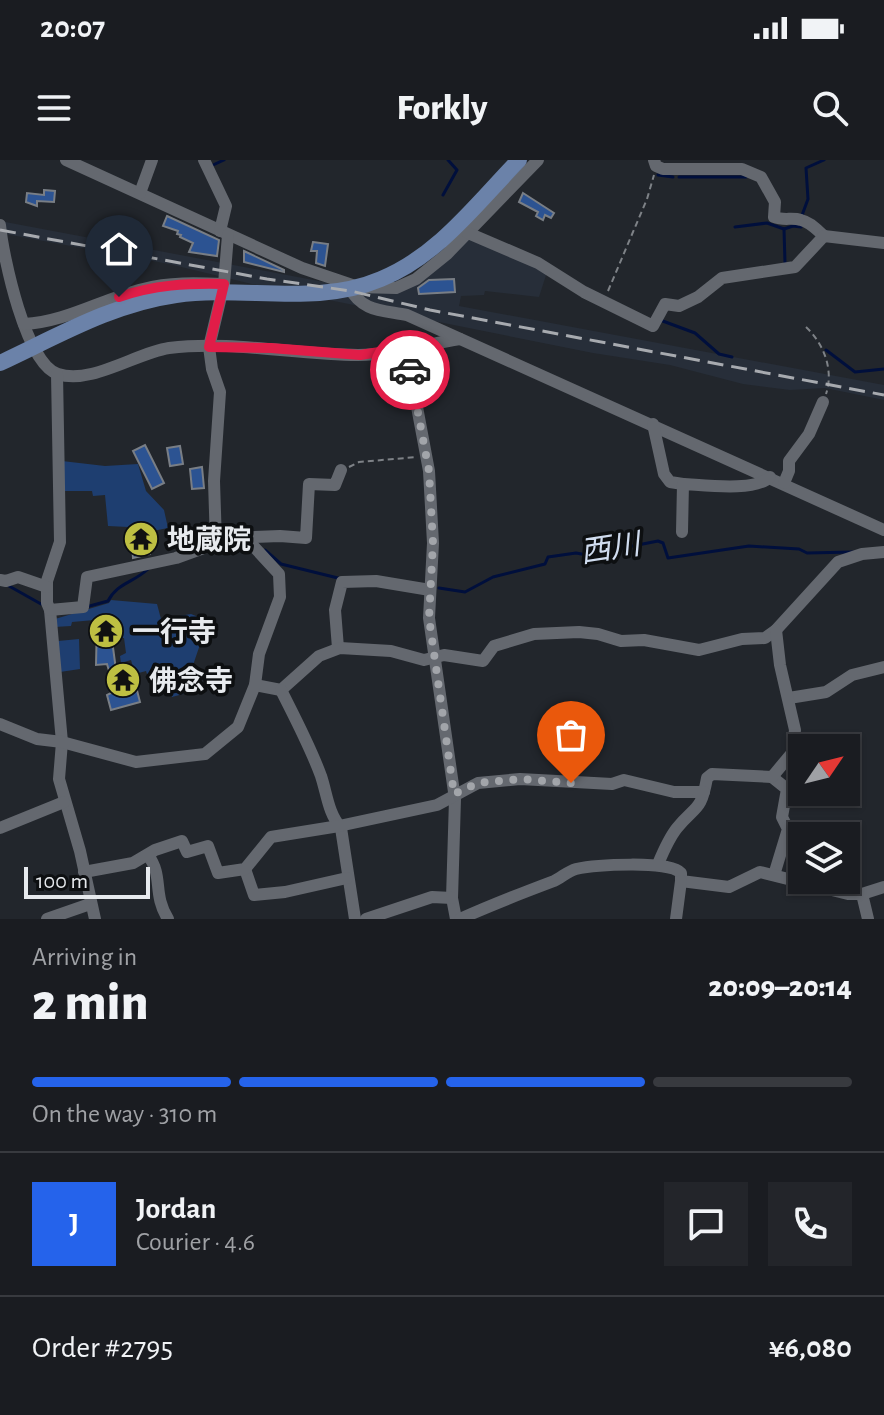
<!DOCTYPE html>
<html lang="en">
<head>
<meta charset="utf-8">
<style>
  body { margin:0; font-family:"Alegreya Sans","Noto Sans JP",sans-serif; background:#23252a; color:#f1f3f6; height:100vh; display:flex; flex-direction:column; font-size:30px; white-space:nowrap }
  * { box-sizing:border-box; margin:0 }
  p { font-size:26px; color:#9fa1a5 }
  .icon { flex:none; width:44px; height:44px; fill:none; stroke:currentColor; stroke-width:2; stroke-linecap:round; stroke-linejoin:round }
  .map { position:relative; height:759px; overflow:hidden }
  .panel { display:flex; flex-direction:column; background:#1a1c21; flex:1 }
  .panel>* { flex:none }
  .needle { width:52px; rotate:55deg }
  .tools { position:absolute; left:788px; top:574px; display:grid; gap:16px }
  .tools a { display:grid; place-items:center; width:72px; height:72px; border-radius:0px; background:#1a1c21; box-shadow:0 2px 6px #0004,0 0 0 2px #383a3f; font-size:40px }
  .scale { position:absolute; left:24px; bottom:20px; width:126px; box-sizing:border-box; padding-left:8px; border:4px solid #e7eaee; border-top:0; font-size:22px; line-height:28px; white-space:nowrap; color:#e7eaee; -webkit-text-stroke:6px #0d0f11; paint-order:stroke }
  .pin { position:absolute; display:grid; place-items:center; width:68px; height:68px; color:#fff; margin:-82px -34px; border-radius:50% 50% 50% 0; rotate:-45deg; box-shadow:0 0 8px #0007 }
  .pin .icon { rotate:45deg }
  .courier { position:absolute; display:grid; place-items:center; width:80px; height:80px; margin:-40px; border:6px solid #e11d48; border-radius:50%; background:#fff; color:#222; box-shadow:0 2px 10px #0007 }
  .headline em { font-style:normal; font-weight:800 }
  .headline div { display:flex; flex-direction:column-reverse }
  .headline { display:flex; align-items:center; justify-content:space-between; height:136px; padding:0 32px }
  h1 { font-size:52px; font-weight:800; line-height:60px }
  .bar { display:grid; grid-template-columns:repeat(4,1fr); gap:12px 8px; align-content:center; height:96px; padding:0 32px }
  .bar i { height:10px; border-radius:6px; background:#383a3f }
  .bar .current { background:#2563eb }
  .bar p { grid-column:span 4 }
  .line { display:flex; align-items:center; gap:20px; padding:0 32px; border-top:2px solid #383a3f }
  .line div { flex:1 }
  .round { display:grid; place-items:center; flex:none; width:84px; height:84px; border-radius:0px; background:#23252a }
  .status { display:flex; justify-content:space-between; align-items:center; height:56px; padding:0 40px; background:#1a1c21; direction:ltr }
  .status svg { height:22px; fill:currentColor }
  header { display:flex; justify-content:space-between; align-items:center; height:104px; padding:0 32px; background:#1a1c21; font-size:36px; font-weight:800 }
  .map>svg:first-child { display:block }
</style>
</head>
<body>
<div class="status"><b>20:07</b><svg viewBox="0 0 49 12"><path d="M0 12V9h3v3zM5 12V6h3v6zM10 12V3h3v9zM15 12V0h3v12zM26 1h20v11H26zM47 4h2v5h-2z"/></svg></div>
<header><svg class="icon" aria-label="menu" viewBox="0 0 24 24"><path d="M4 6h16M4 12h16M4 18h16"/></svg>Forkly<svg class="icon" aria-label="search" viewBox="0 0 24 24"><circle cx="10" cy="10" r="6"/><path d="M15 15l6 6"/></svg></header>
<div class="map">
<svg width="884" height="759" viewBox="0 0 884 759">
  <rect width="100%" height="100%" fill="#22262c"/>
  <path fill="#272e39" d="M0,61L382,133L396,128L468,73L548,109L539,137L485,131L484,135L461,136L459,146L884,225V240L825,228L790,230L743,224L670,205L593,193L269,128L169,104L0,73Z"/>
  <g fill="#1e3e70">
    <path d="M62,301L105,306L138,304L146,331L164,350L168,368L148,372V368L108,366L105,335L93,336L92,331H58Z"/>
    <path d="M111,440L157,444L161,459L191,454L208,461L191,511L194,531L172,537L169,526L157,529L155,523H150L146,511L135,514L131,500L121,503L120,496L126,493L124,478H121L117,458L72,462L71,466L54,467L55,459L109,443Z"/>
    <path d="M79,479L80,509L60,512L58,481Z"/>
  </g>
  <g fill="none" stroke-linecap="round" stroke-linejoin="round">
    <g stroke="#000f3c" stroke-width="3">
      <path d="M213,5L224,0"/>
      <path d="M658,15L673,17"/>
      <path d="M679,17H746"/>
      <path d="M443,35L457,10L448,0"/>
      <path d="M801,58L808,39L806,8L824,0"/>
      <path d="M735,67L767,63L784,69L785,103"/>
      <path d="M784,69L793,66L801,67"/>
      <path d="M660,160L695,173L719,194L732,197"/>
      <path d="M826,190L855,212L884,209"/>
      <path d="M265,390L281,404L342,419"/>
      <path d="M9,426L41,444"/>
      <path d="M439,428L465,432L493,417L545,404L548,397L576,393L587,395L658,381L663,383L668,398L749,386L799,389L807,393L853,392"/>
      <path d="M86,447L108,441C117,423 133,423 148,409"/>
    </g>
  </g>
  <g fill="#2c5392" stroke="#797e85" stroke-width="2">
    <path d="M44,30L55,31L54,42L37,41V46L26,42L27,33L44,35Z"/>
    <path d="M523,33L554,53L551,58L545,55L543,60L536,56L538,52L519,42Z"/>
    <path d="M167,56L219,80L217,96L189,92L193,83L180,77L181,75L177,74L178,71L163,66Z"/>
    <path d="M313,82L328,84L325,106L316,103L317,91H311Z"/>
    <path d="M244,91L284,110V112L244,102Z"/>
    <path d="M454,119L455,132L419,134L418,128L429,120Z"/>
    <path d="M145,285L164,323L152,329L133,291Z"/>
    <path d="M180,286L183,304L170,306L167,288Z"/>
    <path d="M202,307L204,328L192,329L190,309Z"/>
    <path d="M148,367L150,394L133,398L131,369Z"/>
    <path d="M97,461H116V480H112L116,510L127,507L130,516L133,515L140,542L111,550L107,535L115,531L107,504L96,505Z"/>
  </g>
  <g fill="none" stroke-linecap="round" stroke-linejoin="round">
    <g stroke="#7e8287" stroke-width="2" stroke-dasharray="6 4" stroke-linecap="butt">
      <path d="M608,131L647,39L654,15"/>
      <path d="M806,167C824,184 834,210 826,234"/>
      <path d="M349,307L359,302L417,297"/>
    </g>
    <g stroke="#64686f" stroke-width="12">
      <path d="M66,0L302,108L358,127L396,128L416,119L447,94L538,0"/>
      <path d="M204,0L226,46L220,71"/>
      <path d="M654,0L656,6L663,9H742L761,17L775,42L774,57C784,61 792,57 801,60C810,62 817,70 824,76"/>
      <path d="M140,33L152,0"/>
      <path d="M0,65C3,96 26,205 58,214C91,225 136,193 169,188C232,180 295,195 358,195C392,195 427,184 460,179"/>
      <path d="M468,73L538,103L584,132L653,166L665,144L679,146L698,137L722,118L795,107L824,76L884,83"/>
      <path d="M354,127H349C362,152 382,150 407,155L884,370"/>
      <path d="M24,164C66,162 102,139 143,129C170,122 196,123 224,124"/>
      <path d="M406,188L429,311L433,383L429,458L455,639L452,738L456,759"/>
      <path d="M57,214L60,382L47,421V443L50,450L62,582L59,619L80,691L95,759"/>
      <path d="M653,264L664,314L670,322L683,324"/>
      <path d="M784,323L789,311V301L809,274L823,242"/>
      <path d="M682,372L683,324C704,325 755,332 770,317"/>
      <path d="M216,383L214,321L220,232L212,209L209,187L224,124L228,75"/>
      <path d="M0,420L6,421L18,417L47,427"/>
      <path d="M50,450L83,447L87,417L176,398L231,378L280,376L306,378L309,324L335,325L341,310"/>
      <path d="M338,488L335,450L342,422L376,421L430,430"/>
      <path d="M255,525L281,530L319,496L340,488L391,491L424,500L444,495L483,501L494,486L534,474L579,472L598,474L621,481L644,480L699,490L742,479L765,478L776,470L838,402L862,394L884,392"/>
      <path d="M281,530C295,558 310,586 321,616C327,634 328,653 341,668L355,759"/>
      <path d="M789,538L826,532L852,515L884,507"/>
      <path d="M0,564L37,579L62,582L136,602L205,594L238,567L255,525L259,494L280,437L279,414L245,377"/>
      <path d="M772,617L787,629L782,657L788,669L774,715"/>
      <path d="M0,668L64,642"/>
      <path d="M148,695C164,717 152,733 168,759"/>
      <path d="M658,704C663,692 669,678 677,668C696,645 701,652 707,618L712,614L772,617L792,593L795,570L780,505L776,470"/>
      <path d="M245,709L254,735L285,732L347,718"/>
      <path d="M84,712L133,703L155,690L182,681L187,692L208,686L218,713L245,709L271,677L339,666L437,645L478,623L520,619L612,624L624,620L674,632H704"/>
      <path d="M862,734L868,759"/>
      <path d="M47,759L90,744"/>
      <path d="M366,759L432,737L452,738"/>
      <path d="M460,759C491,745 522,733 554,721C561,718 568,711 576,709C594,705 669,700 681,713V721L729,727L760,712L848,734H862L884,727"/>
      <path d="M676,759L681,721"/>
    </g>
    <path stroke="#6b82a9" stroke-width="16" d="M0,203C58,176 112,144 176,135C244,125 315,147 381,119C438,96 477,43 519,0"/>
    <path stroke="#a7aaaf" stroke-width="3" stroke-dasharray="16 8" stroke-linecap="butt" d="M0,70L267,119L351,131L430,150L884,235"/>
  </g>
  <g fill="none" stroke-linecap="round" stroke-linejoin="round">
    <path stroke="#a2a5aa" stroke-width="8" stroke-dasharray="0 14.4" d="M410,210L429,311L433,383L429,458L454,634L478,623L520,619L571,623"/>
    <path stroke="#e11d48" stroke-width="10" d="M119,137C154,125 187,123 224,124L209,187L271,188L360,195L406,188L410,210"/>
  </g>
  <defs>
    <g id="temple-disc" transform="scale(1.8)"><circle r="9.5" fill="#bebf42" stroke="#0d0f11"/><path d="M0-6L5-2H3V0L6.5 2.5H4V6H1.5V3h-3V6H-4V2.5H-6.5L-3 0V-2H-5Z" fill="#111"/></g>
  </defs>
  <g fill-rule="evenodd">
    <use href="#temple-disc" x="141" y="379"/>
    <use href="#temple-disc" x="106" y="471"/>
    <use href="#temple-disc" x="123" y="520"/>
  </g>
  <g text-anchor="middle" stroke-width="7" stroke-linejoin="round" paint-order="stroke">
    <g font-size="28" font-weight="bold" fill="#e7eaee" stroke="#0d0f11" text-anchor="start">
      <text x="167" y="389">地蔵院</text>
      <text x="132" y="481">一行寺</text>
      <text x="149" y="530">佛念寺</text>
    </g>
    <g font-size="30" font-style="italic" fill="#d0dcef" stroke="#0d0f11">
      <text transform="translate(610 388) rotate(-9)" y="10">西川</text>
    </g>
  </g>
</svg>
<div class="tools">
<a><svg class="needle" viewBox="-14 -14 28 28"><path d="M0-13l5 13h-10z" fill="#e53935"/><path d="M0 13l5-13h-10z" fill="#9fa1a5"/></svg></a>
<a><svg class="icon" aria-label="layers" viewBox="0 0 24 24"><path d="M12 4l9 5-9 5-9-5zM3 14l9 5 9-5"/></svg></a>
</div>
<div class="scale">100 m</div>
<div class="pin" style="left:571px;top:623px;background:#ea580c"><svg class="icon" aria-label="bag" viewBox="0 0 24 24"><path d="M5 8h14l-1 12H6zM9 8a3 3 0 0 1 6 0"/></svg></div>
<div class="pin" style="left:119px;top:137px;background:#1f2937"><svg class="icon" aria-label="home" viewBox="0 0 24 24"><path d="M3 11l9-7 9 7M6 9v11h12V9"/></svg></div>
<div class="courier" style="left:410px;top:210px"><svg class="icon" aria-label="car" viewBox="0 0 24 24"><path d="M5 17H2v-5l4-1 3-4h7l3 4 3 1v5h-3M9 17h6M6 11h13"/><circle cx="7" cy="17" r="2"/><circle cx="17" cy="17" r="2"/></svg></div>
</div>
<section class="panel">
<div class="headline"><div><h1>2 min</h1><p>Arriving in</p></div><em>20:09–20:14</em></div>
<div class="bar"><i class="current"></i><i class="current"></i><i class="current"></i><i></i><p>On the way · 310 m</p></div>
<div class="line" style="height:144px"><b class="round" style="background:#2563eb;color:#fff">J</b><div><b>Jordan</b><p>Courier · 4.6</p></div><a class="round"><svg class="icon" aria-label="chat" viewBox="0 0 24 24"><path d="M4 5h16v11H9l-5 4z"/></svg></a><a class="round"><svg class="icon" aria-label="phone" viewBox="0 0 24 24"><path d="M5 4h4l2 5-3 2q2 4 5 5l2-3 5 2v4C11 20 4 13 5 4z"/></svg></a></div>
<div class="line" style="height:104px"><div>Order #2795</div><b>¥6,080</b></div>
</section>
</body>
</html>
